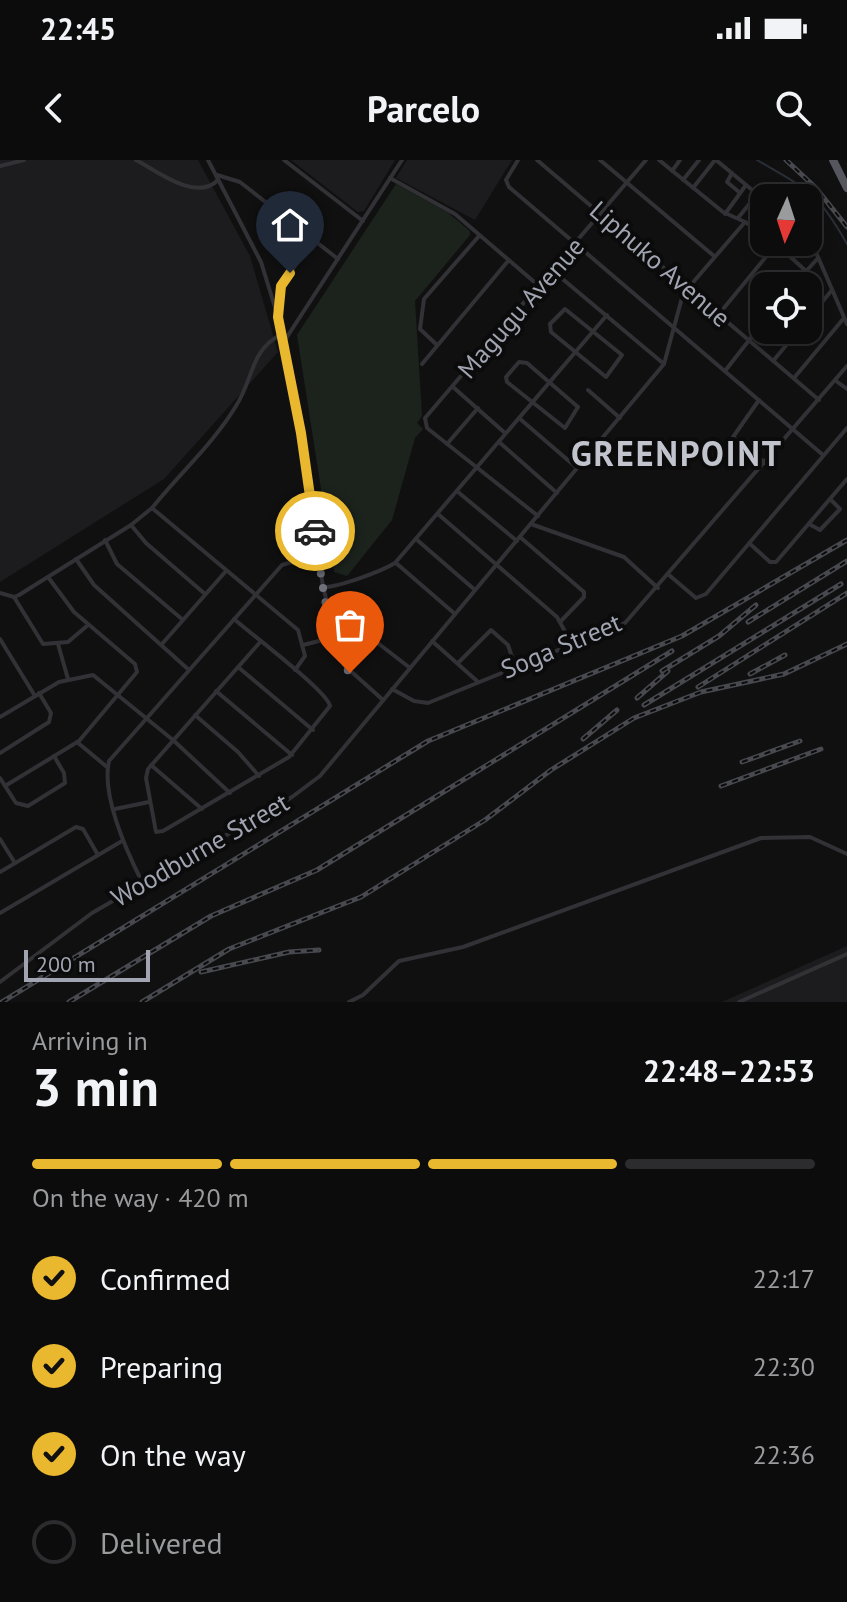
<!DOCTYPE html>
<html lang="en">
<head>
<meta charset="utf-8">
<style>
  body { margin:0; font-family:"PT Sans",sans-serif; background:#151516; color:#f1f3f6; height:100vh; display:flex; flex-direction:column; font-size:30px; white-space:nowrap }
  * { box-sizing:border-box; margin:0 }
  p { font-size:26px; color:#9a9b9d }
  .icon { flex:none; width:44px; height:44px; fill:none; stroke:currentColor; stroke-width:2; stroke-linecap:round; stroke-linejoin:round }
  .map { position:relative; height:842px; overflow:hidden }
  .sheet { display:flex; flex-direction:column; background:#0c0c0d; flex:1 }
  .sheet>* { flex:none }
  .needle { width:52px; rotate:183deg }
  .buttons { position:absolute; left:750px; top:24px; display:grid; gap:16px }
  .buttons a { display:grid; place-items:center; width:72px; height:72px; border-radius:16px; background:#0c0c0d; box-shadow:0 4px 12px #0003,0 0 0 2px #2c2c2e; font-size:40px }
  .scale { position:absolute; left:24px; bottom:20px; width:126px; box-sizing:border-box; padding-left:8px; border:4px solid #a1a5b1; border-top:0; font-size:22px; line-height:28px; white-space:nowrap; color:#a1a5b1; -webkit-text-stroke:6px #0b0b0c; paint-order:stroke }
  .pin { position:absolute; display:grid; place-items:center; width:68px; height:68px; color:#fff; margin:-82px -34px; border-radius:50% 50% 50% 0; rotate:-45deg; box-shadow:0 0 8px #0007 }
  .pin .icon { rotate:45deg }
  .courier { position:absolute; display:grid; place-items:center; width:80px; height:80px; margin:-40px; border:6px solid #e9b82f; border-radius:50%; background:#fff; color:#222; box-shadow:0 2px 10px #0007 }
  .overview em { font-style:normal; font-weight:700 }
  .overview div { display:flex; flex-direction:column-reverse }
  .overview { display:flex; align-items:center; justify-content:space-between; height:136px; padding:0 32px }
  h1 { font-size:52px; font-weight:700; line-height:60px }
  .bar { display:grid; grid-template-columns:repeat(4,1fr); gap:12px 8px; align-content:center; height:96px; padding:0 32px }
  .bar i { height:10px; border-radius:6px; background:#2c2c2e }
  .bar .selected { background:#e9b82f }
  .bar p { grid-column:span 4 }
  ol { padding:0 32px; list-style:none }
  li { display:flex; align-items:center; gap:24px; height:88px }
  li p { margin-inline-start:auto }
  li .icon { padding:8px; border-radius:50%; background:#e9b82f; color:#111; stroke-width:4 }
  li:last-child { color:#9a9b9d }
  li i { width:44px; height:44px; border:4px solid #2c2c2e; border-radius:50% }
  .status { display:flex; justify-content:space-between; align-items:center; height:56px; padding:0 40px; background:#0c0c0d; direction:ltr }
  .status svg { height:22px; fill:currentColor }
  header { display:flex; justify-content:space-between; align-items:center; height:104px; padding:0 32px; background:#0c0c0d; font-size:36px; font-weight:700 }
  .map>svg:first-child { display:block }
</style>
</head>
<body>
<div class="status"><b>22:45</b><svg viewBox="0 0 49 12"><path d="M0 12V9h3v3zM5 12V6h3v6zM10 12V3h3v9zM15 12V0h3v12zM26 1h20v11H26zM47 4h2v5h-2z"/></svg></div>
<header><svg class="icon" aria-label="back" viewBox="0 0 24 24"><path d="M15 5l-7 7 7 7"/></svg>Parcelo<svg class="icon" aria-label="search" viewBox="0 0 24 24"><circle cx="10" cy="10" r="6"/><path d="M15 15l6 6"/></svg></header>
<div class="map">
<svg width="847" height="842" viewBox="0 0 847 842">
  <rect width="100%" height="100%" fill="#101011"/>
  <g fill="#1c1c1e">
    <path d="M0,0H198L250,96L278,192L164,319L0,422Z"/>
    <path d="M291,0H395L364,51L358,52Z"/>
    <path d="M407,0H512L475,60L396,18Z"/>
    <path d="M847,786V842H722Z"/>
  </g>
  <path fill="#1c231d" d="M396,24L447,52L470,71V75L415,141L422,256L417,263L423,269L415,278L392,360L347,416L334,412L297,175Z"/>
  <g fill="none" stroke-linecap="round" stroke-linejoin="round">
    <path stroke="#292f36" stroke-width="2" d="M757,0C808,30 817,31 847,84"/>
    <g stroke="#313136" stroke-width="4">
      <path d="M136,0C159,12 196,42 218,20"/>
      <path d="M208,0L261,102L278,157L301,273L323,427L344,505L383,540"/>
      <path d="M284,0L363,61"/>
      <path d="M518,0L506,20L509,27L823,295"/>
      <path d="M537,0L819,240"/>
      <path d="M600,0L714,96"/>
      <path d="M659,0L723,52L745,62"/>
      <path d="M716,0L757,34"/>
      <path d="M0,6L24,0"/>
      <path d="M672,11L680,0"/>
      <path d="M732,13L727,22L739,32"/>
      <path d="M217,15L240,22L338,99"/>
      <path d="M390,18L455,54L539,126"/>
      <path d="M683,20L699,0"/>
      <path d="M693,28L715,0"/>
      <path d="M725,54L746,25"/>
      <path d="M738,58L763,27L770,28L779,38"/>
      <path d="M754,67L764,57"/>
      <path d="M808,74L847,164"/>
      <path d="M775,83L806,111"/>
      <path d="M553,111L664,204"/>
      <path d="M793,126L818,98"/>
      <path d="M565,149L622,195L606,217L551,172L550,164Z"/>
      <path d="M279,152L281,126L313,80"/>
      <path d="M719,154L778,82"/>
      <path d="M808,159L832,130"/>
      <path d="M285,180L402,0"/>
      <path d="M437,185L420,169L424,139L479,76"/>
      <path d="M773,201L799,170"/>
      <path d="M519,202L527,203L578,247L565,268L507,222L506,217Z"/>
      <path d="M422,204L508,101"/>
      <path d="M725,211L764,161"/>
      <path d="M794,218L844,158"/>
      <path d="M836,221L847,229"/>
      <path d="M453,227L505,273"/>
      <path d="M588,230L620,258"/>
      <path d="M759,240L733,277L765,303"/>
      <path d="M519,258L577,308"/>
      <path d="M499,282L557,333"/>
      <path d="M447,284L478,248"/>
      <path d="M458,332L517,381"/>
      <path d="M152,348C180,313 213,284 236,246C254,218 250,190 282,174"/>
      <path d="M438,354L557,457L572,484"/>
      <path d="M538,356L427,268L425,258L646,0"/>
      <path d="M531,364L624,397L658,428"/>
      <path d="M809,364L820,370L840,349L830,339"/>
      <path d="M131,365L146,383L205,434"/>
      <path d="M520,377L584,432V437L561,461"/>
      <path d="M416,379L475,430"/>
      <path d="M105,380L117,404L183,460"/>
      <path d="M749,383L770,402H776L847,319"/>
      <path d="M76,399L94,425L189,510"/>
      <path d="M396,403L455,454"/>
      <path d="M669,415L696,438L706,434L847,268"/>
      <path d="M323,427C337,428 382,411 395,403L607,155"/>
      <path d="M0,433L14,437L19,435L131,365L152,348L298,470L305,496L295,510"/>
      <path d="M14,437L43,484L68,482L88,465"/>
      <path d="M364,439L374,480L410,508"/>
      <path d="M234,459C251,474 327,531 330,546L289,597L163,671L156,672L146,618L148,609L261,481"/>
      <path d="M0,479L35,536"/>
      <path d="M432,481L477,521"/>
      <path d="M58,484L68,519"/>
      <path d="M162,484L226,411"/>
      <path d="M303,485L335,477"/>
      <path d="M458,503L491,470L508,485L515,506"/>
      <path d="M238,507L313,570"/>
      <path d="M392,529L414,541L428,543L625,463L847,206"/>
      <path d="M216,531L292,595"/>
      <path d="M195,555L238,592L259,616"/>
      <path d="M0,557L59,522L93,515L173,580L230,633"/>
      <path d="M77,582L107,607"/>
      <path d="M0,593L49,562L51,553L39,533"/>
      <path d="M151,605L202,649"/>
      <path d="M0,618L16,643L28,646L65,623L64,613L54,596"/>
      <path d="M5,626L79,581L137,512L135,504L74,452L48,417"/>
      <path d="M115,649L149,642"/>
      <path d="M0,679L15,703"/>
      <path d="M0,712L76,667L83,669L98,695"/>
      <path d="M142,722C127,692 101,636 109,601L282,405L318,394"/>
      <path d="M0,753L122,681"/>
      <path d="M0,822L92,753L292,637L320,616L664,204L683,134L745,62L764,74"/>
      <path d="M349,842L363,835L399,801L463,787L761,678L810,677L847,694"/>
      <path d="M739,842L847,794"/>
    </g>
    <path stroke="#55565e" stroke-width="8" d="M833,0L847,28"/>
    <g stroke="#48494f" stroke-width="5">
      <g id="rail">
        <path d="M786,0L816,28L847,67"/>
        <path d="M748,462L847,401"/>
        <path d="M662,511L719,476L756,445"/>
        <path d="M750,514L785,495"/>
        <path d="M698,527L847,433"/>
        <path d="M637,538L668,511"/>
        <path d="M644,545L841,424"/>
        <path d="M583,579L617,550"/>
        <path d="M742,602L800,581"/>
        <path d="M721,626L821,589"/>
        <path d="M201,812L289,792L319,790"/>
        <path d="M2,842L428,581L682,476L847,380"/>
        <path d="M69,842L211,756L317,710L672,491"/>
        <path d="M142,842L229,789L361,737L485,660L551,610L634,558L701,532L784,514L847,484"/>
      </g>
    </g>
    <use href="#rail" stroke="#0b0b0c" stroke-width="2" stroke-dasharray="6" stroke-linecap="butt"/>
  </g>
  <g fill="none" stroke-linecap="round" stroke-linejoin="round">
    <path stroke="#6e7179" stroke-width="8" stroke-dasharray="0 14.4" d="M315,371C320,405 328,489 350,513"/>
    <path stroke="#e9b82f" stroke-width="10" d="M290,113L281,126L278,157L301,273L315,371"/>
  </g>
  <g text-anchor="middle" stroke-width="8" stroke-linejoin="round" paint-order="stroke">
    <g font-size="26" fill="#a1a5b1" stroke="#0b0b0c">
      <text transform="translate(660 104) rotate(41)" y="9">Liphuko Avenue</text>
      <text transform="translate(521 148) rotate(-49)" y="9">Magugu Avenue</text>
      <text transform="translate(561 486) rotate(-23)" y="9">Soga Street</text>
      <text transform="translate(200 690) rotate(-30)" y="9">Woodburne Street</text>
    </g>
    <g font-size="34" font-weight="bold" letter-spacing="2" fill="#c2c4cd" stroke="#0b0b0c">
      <text x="677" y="306">GREENPOINT</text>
    </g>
  </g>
</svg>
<div class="buttons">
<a><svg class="needle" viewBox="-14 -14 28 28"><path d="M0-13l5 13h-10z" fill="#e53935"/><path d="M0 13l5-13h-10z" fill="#9a9b9d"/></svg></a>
<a><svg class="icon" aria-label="locate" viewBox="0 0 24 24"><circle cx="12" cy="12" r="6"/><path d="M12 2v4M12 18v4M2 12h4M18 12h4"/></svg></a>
</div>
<div class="scale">200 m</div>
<div class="pin" style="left:350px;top:513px;background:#ea580c"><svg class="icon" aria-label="bag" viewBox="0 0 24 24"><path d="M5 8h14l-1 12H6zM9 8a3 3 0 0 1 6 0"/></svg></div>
<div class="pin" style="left:290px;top:113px;background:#1f2937"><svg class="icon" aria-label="home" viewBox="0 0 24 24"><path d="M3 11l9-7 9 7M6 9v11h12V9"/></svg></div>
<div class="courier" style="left:315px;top:371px"><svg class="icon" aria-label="car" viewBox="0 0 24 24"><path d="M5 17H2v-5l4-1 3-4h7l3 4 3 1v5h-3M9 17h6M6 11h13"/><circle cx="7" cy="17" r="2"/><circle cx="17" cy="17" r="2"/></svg></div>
</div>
<section class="sheet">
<div class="overview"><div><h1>3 min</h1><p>Arriving in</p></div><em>22:48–22:53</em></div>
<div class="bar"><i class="selected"></i><i class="selected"></i><i class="selected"></i><i></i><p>On the way · 420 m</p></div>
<ol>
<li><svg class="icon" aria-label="check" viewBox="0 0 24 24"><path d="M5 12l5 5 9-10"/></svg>Confirmed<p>22:17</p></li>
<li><svg class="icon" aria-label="check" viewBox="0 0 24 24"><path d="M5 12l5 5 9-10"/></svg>Preparing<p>22:30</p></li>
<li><svg class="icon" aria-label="check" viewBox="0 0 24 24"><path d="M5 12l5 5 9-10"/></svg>On the way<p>22:36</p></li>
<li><i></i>Delivered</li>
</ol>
</section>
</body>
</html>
